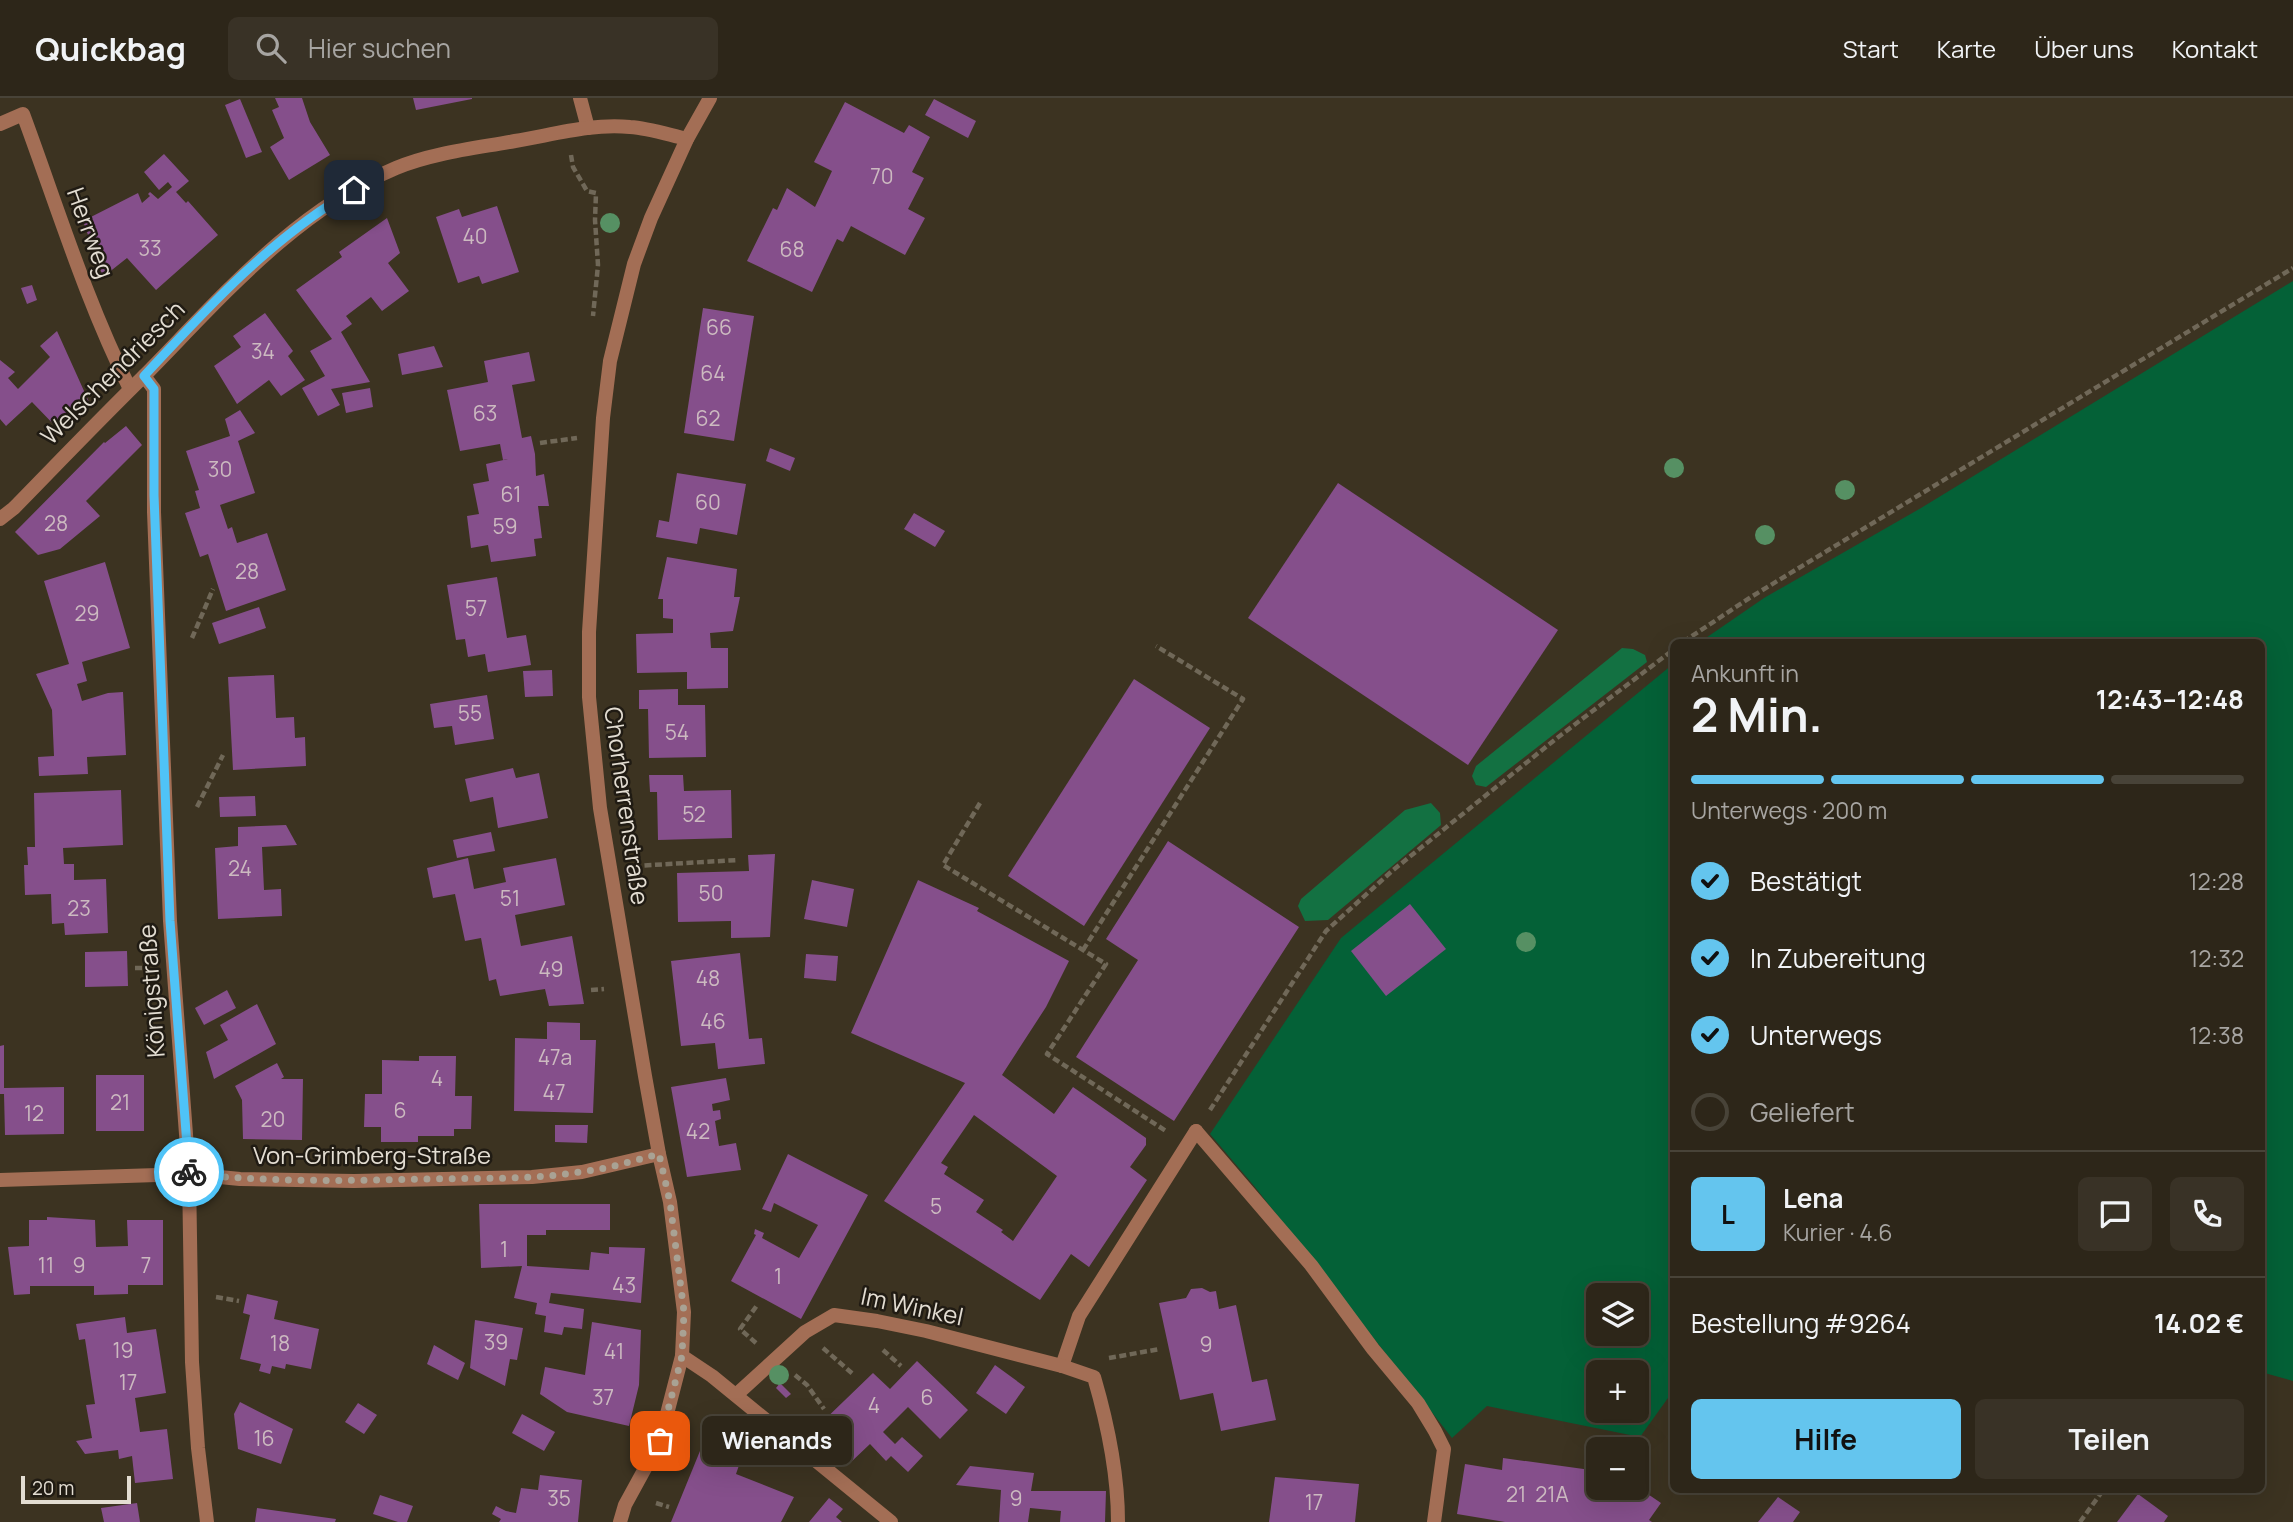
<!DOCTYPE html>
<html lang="de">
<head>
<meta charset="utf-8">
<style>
  body { margin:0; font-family:Manrope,sans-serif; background:#393226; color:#f1f3f6; height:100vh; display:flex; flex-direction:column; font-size:26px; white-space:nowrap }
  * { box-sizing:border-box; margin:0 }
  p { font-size:23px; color:#a7a5a2 }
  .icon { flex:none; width:38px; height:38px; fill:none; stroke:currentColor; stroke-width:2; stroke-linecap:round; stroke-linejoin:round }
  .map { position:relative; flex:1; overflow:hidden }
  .details { position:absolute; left:1670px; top:541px; width:595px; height:854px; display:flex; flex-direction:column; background:#2d2619; border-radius:10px; box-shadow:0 7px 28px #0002,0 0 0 2px #484338 }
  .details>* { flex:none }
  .controls { position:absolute; left:1586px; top:1185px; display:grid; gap:14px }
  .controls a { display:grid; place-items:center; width:63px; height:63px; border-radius:10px; background:#2d2619; box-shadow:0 7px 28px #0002,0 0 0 2px #484338; font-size:35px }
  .scale { position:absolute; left:21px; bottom:18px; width:110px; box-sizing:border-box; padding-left:7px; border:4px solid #e3ddd2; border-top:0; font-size:19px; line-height:24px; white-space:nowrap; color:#e3ddd2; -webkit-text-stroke:5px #201b13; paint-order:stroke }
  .pin { position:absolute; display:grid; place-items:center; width:60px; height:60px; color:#fff; margin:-30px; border-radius:14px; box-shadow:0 4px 10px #0006 }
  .courier { position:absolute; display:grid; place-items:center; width:70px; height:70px; margin:-35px; border:5px solid #4fc3f7; border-radius:50%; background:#fff; color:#222; box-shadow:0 2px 9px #0007 }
  .bubble { position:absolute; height:49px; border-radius:10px; background:#2d2619; box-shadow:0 7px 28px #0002,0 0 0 2px #484338; font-size:23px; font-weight:700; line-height:49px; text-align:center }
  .overview em { font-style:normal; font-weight:700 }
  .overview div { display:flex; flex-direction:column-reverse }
  .overview { display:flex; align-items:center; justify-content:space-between; height:119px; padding:0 21px }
  h1 { font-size:46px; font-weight:700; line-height:52px }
  .bar { display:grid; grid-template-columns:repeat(4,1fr); gap:10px 7px; align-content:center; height:84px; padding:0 21px }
  .bar i { height:9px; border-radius:5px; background:#484338 }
  .bar .on { background:#64c5ee }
  .bar p { grid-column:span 4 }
  .line { display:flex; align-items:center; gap:18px; padding:0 21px; border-top:2px solid #484338 }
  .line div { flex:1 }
  .round { display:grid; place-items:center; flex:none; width:74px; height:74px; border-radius:10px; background:#393226 }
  ol { padding:0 21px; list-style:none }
  li { display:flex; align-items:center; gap:21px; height:77px }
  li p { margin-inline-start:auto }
  li .icon { padding:7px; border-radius:50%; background:#64c5ee; color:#111; stroke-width:4 }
  li:last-child { color:#a7a5a2 }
  li i { width:38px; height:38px; border:4px solid #484338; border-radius:50% }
  .cta { display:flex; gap:14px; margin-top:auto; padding:14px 21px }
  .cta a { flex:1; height:80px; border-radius:10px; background:#64c5ee; color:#111; font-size:28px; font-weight:700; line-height:80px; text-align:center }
  .cta a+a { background:#393226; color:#f1f3f6 }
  header { display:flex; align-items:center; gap:42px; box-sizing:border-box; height:98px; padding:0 35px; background:#2d2619; border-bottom:2px solid #484338 }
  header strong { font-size:33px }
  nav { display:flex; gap:38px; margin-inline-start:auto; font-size:24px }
  .search { width:490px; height:63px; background:#393226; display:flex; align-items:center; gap:18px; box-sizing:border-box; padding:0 24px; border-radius:10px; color:#a7a5a2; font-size:26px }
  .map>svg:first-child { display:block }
</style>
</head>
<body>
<header>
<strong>Quickbag</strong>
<div class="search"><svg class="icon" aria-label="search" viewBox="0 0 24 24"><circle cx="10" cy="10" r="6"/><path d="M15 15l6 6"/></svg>Hier suchen</div>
<nav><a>Start</a><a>Karte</a><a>Über uns</a><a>Kontakt</a></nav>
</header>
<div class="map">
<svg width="2293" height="1424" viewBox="0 0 2293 1424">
  <rect width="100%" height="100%" fill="#3c3321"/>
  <g fill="#046137" fill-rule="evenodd">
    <path d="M2293,183V1283L2261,1274V544H1700L1764,500L1921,410Z"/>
    <path d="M1673,566V1293L1640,1339L1487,1308L1452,1340L1255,1089L1210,1036L1341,840ZM1598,1197H1636V1236H1598ZM1598,1274H1636V1312H1598Z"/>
  </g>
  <g fill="#137142">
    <path d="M1622,550L1633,551L1645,557L1647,564L1486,689L1476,687L1472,678L1476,668Z"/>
    <path d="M1431,705L1440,715L1441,727L1328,822L1305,823L1298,808L1301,801L1405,712Z"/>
  </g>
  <g fill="#854f8b" fill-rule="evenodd">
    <path d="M275,0H302L310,24L330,57L289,82L270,49L284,40L272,12L279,9Z"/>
    <path d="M413,0H472V1L416,12Z"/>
    <path d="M240,1L262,54L246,60L225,7Z"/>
    <path d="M934,1L976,23L968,40L925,17Z"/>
    <path d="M845,4L904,35L909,27L930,39L912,74L924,80L908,111L925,120L905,157L851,128L843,144L837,141L812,194L747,163L773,110L777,112L787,90L815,109L832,73L814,64Z"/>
    <path d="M164,56L189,83L176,94L186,105L188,103L218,137L156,192L127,160L103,179L83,123L138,95L142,105L150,98L148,96L150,94L158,101L172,89L168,84L159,92L144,74Z"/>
    <path d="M497,108L519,174L482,186L479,178L458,185L436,119L459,111L462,119Z"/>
    <path d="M387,120L400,155L388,165L409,193L382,213L371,199L346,218L352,226L341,234L370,284L331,291L340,307L318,318L302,290L325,278L310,253L332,241L296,192L342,159L339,154Z"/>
    <path d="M32,187L37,202L27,206L21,190Z"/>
    <path d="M703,210L754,218L734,343L684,335Z"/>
    <path d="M265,215L293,253L288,258L305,282L281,298L269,282L237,306L214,268L241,249L233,238Z"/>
    <path d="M57,233L89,304L60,333L32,304L6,328L0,321V262L15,274L8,280L18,291L50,259L40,248Z"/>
    <path d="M434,248L443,269L402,277L398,256Z"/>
    <path d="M529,254L535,283L512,287L522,340L531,338L535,356L536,378L544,376L549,408H538L542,440L534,441L536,458L491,464L488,447L471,450L467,418L479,416L473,386L489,383L486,366L516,359L503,362L500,346L460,353L447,292L488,284L484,263Z"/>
    <path d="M370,290L373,309L346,315L342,295Z"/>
    <path d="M240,312L255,335L238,343L255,395L220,407L228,431L232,429L237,445L267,435L286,492L226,513L208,456L200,459L185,415L200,410L195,393L199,392L186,353L230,338L225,321Z"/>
    <path d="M126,328L142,347L86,403L100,418L60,451L38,457L15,434L104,344L105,345Z"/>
    <path d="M770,350L795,360L790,373L766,363Z"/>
    <path d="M677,375L746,386L737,437L700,430L697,446L656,439L659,422L669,424Z"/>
    <path d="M1338,385L1558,532L1468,667L1248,520Z"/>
    <path d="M914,415L945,433L935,449L904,431Z"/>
    <path d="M667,459L737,471L734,499H740L733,533L710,535L711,550H728V590L687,591V574L637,575L636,536L673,535V521L663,520V501H658Z"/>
    <path d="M105,464L130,550L82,564L87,583L77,586L82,603L108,595L123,594L126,657L87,659L88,676L39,678L38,659L54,658L52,612L36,576L69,566L44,483Z"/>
    <path d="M497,479L507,540L526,537L531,567L488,574L485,556L468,559L465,541L456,542L447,487Z"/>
    <path d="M259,509L266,530L219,546L212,525Z"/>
    <path d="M552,572L553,598L525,599L523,573Z"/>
    <path d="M274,577L276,620L294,619L295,640L305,639L306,668L233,672L228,579Z"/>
    <path d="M1134,581L1210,630L1084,828L1008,778Z"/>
    <path d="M678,591V607H705L706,659L649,660L648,611H639V592Z"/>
    <path d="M487,597L494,641L455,647L452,628L434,630L430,606Z"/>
    <path d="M513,670L516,680L539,675L548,720L498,730L493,699L470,704L465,681Z"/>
    <path d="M649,677H683L684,693L731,692L732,740L658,742L657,694H650Z"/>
    <path d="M121,692L123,747L63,750L64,766H74V782L106,781L108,835L65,837L64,825L52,826L51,796L25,797L24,767H28L27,749H35L34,695Z"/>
    <path d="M255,698L256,718L220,719L219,699Z"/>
    <path d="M286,727L297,747L262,749L264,792L281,791L282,818L218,821L215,750L238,748V729Z"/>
    <path d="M491,734L495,753L457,760L453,742Z"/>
    <path d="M1168,743L1299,829L1174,1023L1076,959L1138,862L1106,841Z"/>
    <path d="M775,756L770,839L731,840V823L678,824L677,775L749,773L748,757Z"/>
    <path d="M468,760L474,791L506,784L503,770L556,760L565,807L515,817L518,833L521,848L572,838L584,906L549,908L545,891L500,898L496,881L489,883L481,840L465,843L455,796L433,800L427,770Z"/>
    <path d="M812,782L854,791L847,829L804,821Z"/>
    <path d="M918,782L979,810L977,813L1069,863L1046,909L1002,977L1054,1016L1073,989L1146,1040V1047L1130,1069L1147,1082L1089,1169L1071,1156L1040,1202L884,1103L965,985L851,935ZM974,1017L1057,1078L1013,1143L1001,1134L1003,1132L976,1114L984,1102L944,1076L948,1069L941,1065Z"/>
    <path d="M1410,806L1446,851L1386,898L1351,853Z"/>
    <path d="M127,853L128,888L85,889V854Z"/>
    <path d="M740,855L749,941L762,940L765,966L718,971L715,945L681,948L671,863Z"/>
    <path d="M806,856L838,858L836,883L804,880Z"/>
    <path d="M227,892L236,910L204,927L195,910Z"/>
    <path d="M257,906L276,946L214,981L206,954L228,942L220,927Z"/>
    <path d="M547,924L580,925V942H596L593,1015L514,1013L515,940L547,941Z"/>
    <path d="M4,947V990L64,989V1036L5,1037L4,996H0V948Z"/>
    <path d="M419,958H456L455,998H472L471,1031H454V1038H418V1044H381V1029H364L365,996H382V962L419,963Z"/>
    <path d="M277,965L284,979L281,981H303L302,1042L243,1041L242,1002L235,988Z"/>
    <rect x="96" y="977" width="48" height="56"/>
    <path d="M726,980L730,1002L712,1006L713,1013L720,1012L721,1021L715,1023L719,1048L736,1045L741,1072L687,1079L671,989Z"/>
    <path d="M555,1027H588L587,1045L555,1044Z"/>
    <path d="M788,1056L868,1097L801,1221L731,1183L756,1137L754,1136L755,1131L764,1135L762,1140L799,1160L818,1127L774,1105L771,1114L762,1111Z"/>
    <path d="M479,1106H610V1132H546V1137H527V1168L589,1172L591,1154L609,1156V1149L645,1150L641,1205L551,1195L549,1205L584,1211L582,1231L564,1229L562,1237L544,1234L546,1218L535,1216L537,1205L514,1200L522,1168L481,1170Z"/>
    <path d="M47,1119L95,1122L96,1149L128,1148L127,1122H163V1187H128V1196L94,1197V1188H30V1196L14,1197L8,1149L29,1148V1122H47Z"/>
    <path d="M1202,1190L1210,1194L1216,1193L1219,1211L1236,1207L1252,1284L1267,1281L1276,1322L1221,1333L1213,1295L1180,1302L1159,1205L1186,1200L1191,1191Z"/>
    <path d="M247,1196L278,1203L274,1221L319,1231L311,1271L286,1266L285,1271L272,1268L270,1276L259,1273L261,1266L240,1261L250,1217L243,1215Z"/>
    <path d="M125,1219L127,1235L156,1231L166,1295L135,1300L140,1334L167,1331L173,1381L135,1385L132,1358L119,1361L118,1352L85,1356L76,1343L92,1340L86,1307L95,1306L85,1241L79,1242L76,1226Z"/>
    <path d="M475,1222L523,1230L517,1262L510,1261L505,1288L470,1270Z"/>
    <path d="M592,1224L641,1232L639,1287L629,1328L567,1314L540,1296L545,1269L585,1277Z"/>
    <path d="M434,1247L465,1265L458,1282L427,1266Z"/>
    <path d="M917,1263L968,1312L940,1341L908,1309L883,1334L895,1346L902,1339L923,1358L908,1374L891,1358L886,1363L870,1346L851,1364L816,1330L873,1275L890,1291Z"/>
    <path d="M995,1267L1025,1289L1006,1316L976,1295Z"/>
    <path d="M780,1285L791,1296L786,1300L776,1290Z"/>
    <path d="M240,1304L293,1331L281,1366L238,1351L234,1316Z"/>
    <path d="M358,1305L377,1317L364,1336L345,1324Z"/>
    <path d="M522,1316L555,1334L544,1353L512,1335Z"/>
    <path d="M711,1326L748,1341L736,1376L794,1399L781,1424H671Z"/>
    <path d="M1503,1360L1598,1373V1390L1636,1388L1661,1405L1649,1422L1652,1424H1505L1457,1416L1465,1366L1502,1372Z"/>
    <path d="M970,1368L1034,1375L1031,1393H1106L1105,1424H1060L1061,1413L1030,1410L1028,1424H999L1001,1392L956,1387Z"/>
    <path d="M540,1377L582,1382L578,1424H499L501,1421L492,1416L496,1408L506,1413L516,1415L521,1390L538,1392Z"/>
    <path d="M1275,1379L1359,1386L1355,1424H1269Z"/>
    <path d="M2138,1396L2168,1418L2164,1424H2117Z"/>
    <path d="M380,1397L413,1408L407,1424H398L373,1416Z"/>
    <path d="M1778,1399L1800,1414L1793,1424H1758Z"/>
    <path d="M829,1400L843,1411L836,1419L842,1424H809Z"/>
    <path d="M137,1405L140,1424H104L101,1410Z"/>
    <path d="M257,1410L336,1421L335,1424H255Z"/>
  </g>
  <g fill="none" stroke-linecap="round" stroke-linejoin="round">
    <g stroke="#706858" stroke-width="4.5" stroke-dasharray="7 3.5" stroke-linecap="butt">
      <path d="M571,57L573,69L587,93L596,95L595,122L598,167L593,218"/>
      <path d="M540,345L577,340"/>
      <path d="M192,540L213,491"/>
      <path d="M1683,544L1751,499L2293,170"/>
      <path d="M980,705L943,767L1106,866L1047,956L1166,1033"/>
      <path d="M197,709L223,657"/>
      <path d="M634,768L738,762"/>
      <path d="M1083,852L1243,601L1156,548"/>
      <path d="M135,870H148"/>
      <path d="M591,892L604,891"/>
      <path d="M1210,1012L1326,833L1392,773L1557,640L1673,552"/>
      <path d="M216,1199L239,1203"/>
      <path d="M756,1245L740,1231L758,1206"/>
      <path d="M823,1250L854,1277"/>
      <path d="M883,1252L901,1268"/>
      <path d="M1109,1260L1160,1251"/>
      <path d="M795,1277L807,1287L824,1311"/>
      <path d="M656,1405L669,1409"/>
      <path d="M2080,1424L2104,1391"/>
    </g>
    <g stroke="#a36e55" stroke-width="14">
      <path d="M580,0L588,30"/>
      <path d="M1196,1033L1311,1167L1373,1251L1418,1305L1435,1333L1444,1351L1434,1424"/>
    </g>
    <g stroke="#a36e55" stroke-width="14">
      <path d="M0,26L23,16C57,108 86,203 130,291"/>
      <path d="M144,278L154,291V414L170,823L189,1076L192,1264L198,1350L207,1424"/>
      <path d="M0,421L14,410C57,366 100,321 144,278C220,201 294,113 396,70C431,55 477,50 515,43C552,37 592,25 630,29C649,30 669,37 687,41"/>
      <path d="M0,1082L189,1076L240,1081L354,1083L532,1079L582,1074L659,1056"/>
      <path d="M682,1258L712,1278L891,1424"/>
      <path d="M1062,1268L1079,1218L1196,1033"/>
      <path d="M736,1297L805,1234L834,1217L877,1223L926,1233L1062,1268L1094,1279C1108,1327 1118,1374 1118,1424"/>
      <path d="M620,1424L625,1407L660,1343L682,1258L684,1214L670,1104L659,1056L645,978L600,710L589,599V534L603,320L610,263L634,166L651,120L687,41L710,0"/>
    </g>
  </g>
  <g fill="#569063">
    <circle cx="610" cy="125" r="10"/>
    <circle cx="1674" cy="370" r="10"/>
    <circle cx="1845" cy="392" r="10"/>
    <circle cx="1765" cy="437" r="10"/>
    <circle cx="1526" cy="844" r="10"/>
    <circle cx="779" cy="1277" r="10"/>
  </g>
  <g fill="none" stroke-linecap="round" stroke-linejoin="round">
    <path stroke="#a9a294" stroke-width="7" stroke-dasharray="0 12.6" d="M189,1074L190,1076C268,1084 347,1083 425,1081C477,1080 529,1082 580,1074C607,1071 633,1063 659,1056L670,1104L684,1214L682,1258L660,1343"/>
    <path stroke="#4fc3f7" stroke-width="9" d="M189,1074L170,823L154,397V291L144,278C206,211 274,137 354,92"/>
  </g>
  <g text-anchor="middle" stroke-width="5" stroke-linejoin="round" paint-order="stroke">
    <g font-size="21" fill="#ccbac0">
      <text x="882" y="86">70</text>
      <text x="475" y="146">40</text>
      <text x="150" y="158">33</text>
      <text x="792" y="159">68</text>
      <text x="719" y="237">66</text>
      <text x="263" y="261">34</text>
      <text x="713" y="283">64</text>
      <text x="485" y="323">63</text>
      <text x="708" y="328">62</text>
      <text x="220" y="379">30</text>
      <text x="511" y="404">61</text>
      <text x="708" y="412">60</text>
      <text x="56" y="433">28</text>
      <text x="505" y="436">59</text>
      <text x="247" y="481">28</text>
      <text x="476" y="518">57</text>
      <text x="87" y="523">29</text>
      <text x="470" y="623">55</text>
      <text x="677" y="642">54</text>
      <text x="694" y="724">52</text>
      <text x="240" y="778">24</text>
      <text x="711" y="803">50</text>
      <text x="510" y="808">51</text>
      <text x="79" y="818">23</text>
      <text x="551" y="879">49</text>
      <text x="708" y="888">48</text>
      <text x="713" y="931">46</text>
      <text x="555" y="967">47a</text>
      <text x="437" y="988">4</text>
      <text x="554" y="1002">47</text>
      <text x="120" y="1012">21</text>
      <text x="400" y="1020">6</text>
      <text x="34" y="1023">12</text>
      <text x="273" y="1029">20</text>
      <text x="698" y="1041">42</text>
      <text x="936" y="1116">5</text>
      <text x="504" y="1159">1</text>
      <text x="46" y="1175">11</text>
      <text x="79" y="1175">9</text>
      <text x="146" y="1175">7</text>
      <text x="778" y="1186">1</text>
      <text x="624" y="1195">43</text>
      <text x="496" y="1252">39</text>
      <text x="280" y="1253">18</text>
      <text x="1206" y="1254">9</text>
      <text x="123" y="1260">19</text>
      <text x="614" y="1261">41</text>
      <text x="128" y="1292">17</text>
      <text x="603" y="1307">37</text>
      <text x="927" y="1307">6</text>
      <text x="874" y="1315">4</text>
      <text x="264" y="1348">16</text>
      <text x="1516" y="1404">21</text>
      <text x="1552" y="1404">21A</text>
      <text x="559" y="1408">35</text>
      <text x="1016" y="1408">9</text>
      <text x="1314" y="1412">17</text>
    </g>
    <g font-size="24" fill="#e3ddd2" stroke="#201b13">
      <text transform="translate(90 135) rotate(70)" y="8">Herrweg</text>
      <text transform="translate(113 275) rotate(-45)" y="8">Welschendriesch</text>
      <text transform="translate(626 708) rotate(82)" y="8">Chorherrenstraße</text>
      <text transform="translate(152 893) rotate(-94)" y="8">Königstraße</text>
      <text x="372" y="1066">Von-Grimberg-Straße</text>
      <text transform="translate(912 1209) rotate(12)" y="8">Im Winkel</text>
    </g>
  </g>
</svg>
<div class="controls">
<a><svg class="icon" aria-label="layers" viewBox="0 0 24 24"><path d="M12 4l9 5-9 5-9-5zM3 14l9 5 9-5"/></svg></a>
<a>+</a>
<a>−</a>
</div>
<div class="scale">20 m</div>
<div class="pin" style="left:660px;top:1343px;background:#ea580c"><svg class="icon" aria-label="bag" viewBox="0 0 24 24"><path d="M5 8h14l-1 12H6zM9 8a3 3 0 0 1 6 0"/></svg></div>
<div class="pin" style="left:354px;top:92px;background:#1f2937"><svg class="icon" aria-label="home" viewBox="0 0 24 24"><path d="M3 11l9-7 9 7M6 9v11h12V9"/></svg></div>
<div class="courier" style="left:189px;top:1074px"><svg class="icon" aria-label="bike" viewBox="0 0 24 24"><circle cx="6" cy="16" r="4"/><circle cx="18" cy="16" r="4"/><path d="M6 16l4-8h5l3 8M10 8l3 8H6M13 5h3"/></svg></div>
<div class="bubble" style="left:702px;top:1318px;width:150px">Wienands</div>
<section class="details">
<div class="overview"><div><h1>2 Min.</h1><p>Ankunft in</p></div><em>12:43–12:48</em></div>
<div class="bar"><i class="on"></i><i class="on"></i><i class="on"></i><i></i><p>Unterwegs · 200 m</p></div>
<ol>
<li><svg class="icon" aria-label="check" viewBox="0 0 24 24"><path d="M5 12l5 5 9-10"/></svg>Bestätigt<p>12:28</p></li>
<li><svg class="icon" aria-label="check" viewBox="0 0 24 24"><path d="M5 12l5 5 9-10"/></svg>In Zubereitung<p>12:32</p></li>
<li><svg class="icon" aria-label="check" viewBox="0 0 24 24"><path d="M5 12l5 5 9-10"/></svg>Unterwegs<p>12:38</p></li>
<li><i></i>Geliefert</li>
</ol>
<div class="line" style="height:126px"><b class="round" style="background:#64c5ee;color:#111">L</b><div><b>Lena</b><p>Kurier · 4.6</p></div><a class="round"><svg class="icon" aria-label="chat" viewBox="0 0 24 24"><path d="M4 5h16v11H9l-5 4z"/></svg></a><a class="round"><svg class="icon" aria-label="phone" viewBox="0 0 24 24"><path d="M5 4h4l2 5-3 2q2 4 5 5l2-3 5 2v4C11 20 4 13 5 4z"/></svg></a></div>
<div class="line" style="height:91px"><div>Bestellung #9264</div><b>14.02 €</b></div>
<div class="cta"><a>Hilfe</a><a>Teilen</a></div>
</section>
</div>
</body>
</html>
